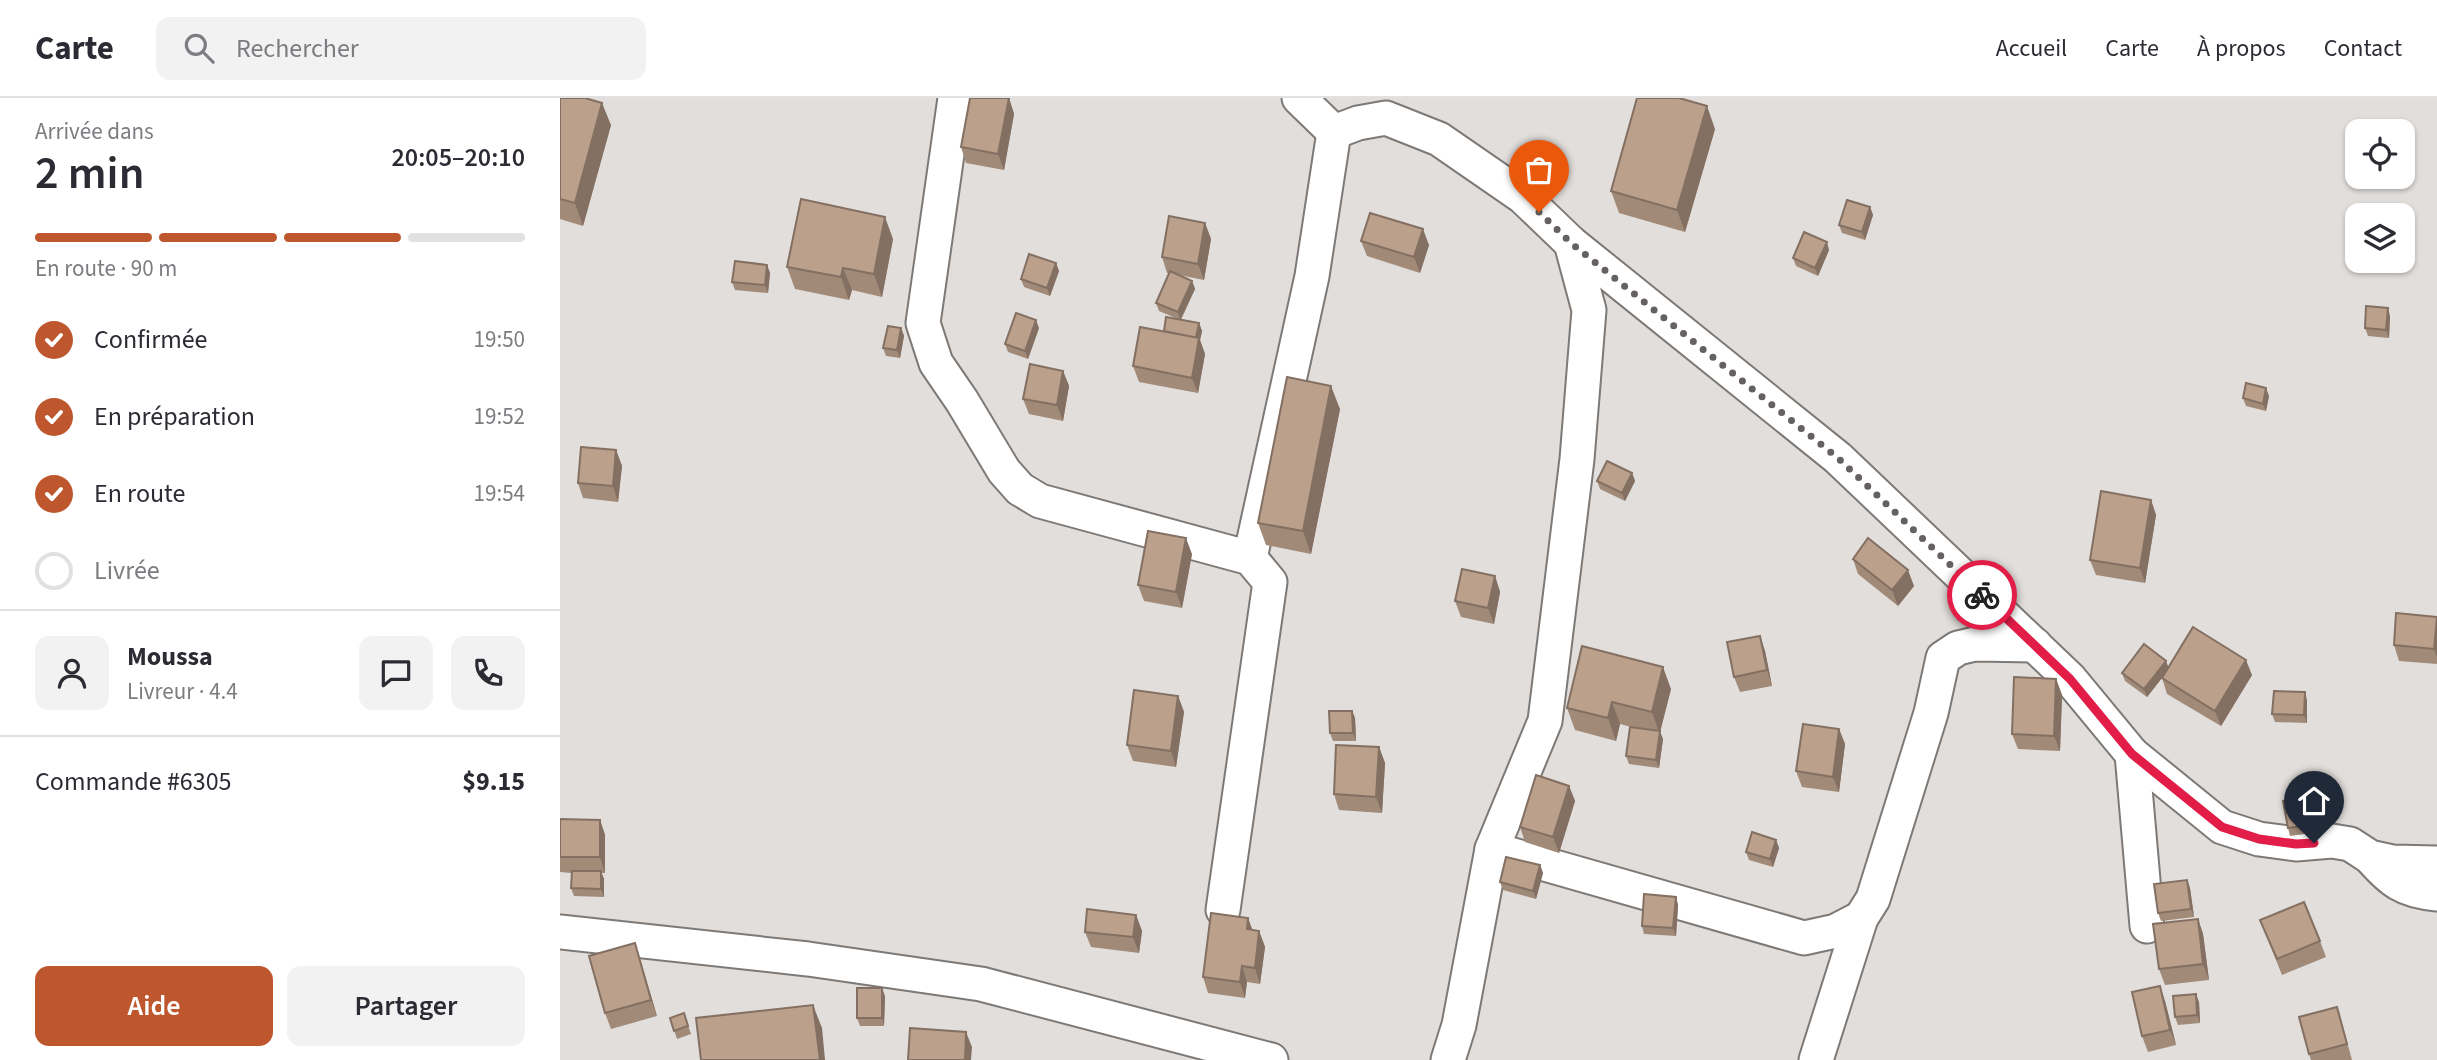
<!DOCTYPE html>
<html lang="fr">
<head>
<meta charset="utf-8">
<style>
  body { margin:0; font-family:"Source Sans 3",sans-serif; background:#f2f2f3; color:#2b2b33; height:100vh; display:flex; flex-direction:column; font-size:26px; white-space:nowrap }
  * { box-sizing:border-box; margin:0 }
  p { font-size:23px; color:#7c7c81 }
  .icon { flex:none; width:38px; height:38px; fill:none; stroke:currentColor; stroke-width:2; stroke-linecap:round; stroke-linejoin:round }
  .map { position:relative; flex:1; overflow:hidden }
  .side { display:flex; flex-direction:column; background:#fff; width:560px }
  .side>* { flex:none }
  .fabs { position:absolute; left:1785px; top:21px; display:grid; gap:14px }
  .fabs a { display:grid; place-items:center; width:70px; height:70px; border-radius:14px; background:#fff; box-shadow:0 2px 5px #0004; font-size:35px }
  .pin { position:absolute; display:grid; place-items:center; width:60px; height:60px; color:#fff; margin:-72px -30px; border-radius:50% 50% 50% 0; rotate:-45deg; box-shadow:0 0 7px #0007 }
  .pin .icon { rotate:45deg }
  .courier { position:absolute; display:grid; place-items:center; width:70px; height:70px; margin:-35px; border:5px solid #e11d48; border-radius:50%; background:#fff; color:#222; box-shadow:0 2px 9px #0007 }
  .headline em { font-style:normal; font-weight:600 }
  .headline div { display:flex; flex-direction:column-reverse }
  .headline { display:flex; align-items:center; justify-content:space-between; height:119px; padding:0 35px }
  h1 { font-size:46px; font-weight:600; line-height:52px }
  .bar { display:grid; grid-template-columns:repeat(4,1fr); gap:10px 7px; align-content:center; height:84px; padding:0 35px }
  .bar i { height:9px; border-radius:5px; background:#e1e1e2 }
  .bar .selected { background:#be572e }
  .bar p { grid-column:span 4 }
  .line { display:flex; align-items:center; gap:18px; padding:0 35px; border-top:2px solid #e1e1e2 }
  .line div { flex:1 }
  .round { display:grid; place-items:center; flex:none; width:74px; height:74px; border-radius:14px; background:#f2f2f3 }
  ol { padding:0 35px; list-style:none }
  li { display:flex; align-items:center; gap:21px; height:77px }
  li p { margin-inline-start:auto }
  li .icon { padding:7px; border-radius:50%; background:#be572e; color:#fff; stroke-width:4 }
  li:last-child { color:#7c7c81 }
  li i { width:38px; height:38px; border:4px solid #e1e1e2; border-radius:50% }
  .primary-button { display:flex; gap:14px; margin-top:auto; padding:14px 35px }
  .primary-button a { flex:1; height:80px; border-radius:14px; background:#be572e; color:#fff; font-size:28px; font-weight:600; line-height:80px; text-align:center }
  .primary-button a+a { background:#f2f2f3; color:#2b2b33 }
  header { display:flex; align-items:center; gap:42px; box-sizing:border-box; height:98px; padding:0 35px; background:#fff; border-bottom:2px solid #e1e1e2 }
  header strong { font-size:33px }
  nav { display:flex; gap:38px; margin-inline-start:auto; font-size:24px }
  .search { width:490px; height:63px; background:#f2f2f3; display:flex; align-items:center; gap:18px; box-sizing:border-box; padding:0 24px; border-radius:14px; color:#7c7c81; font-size:26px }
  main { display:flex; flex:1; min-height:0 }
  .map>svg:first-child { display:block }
</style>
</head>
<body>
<header>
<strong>Carte</strong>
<div class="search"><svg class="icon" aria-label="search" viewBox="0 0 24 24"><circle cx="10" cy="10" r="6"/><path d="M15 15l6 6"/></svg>Rechercher</div>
<nav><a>Accueil</a><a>Carte</a><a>À propos</a><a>Contact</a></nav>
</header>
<main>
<section class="side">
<div class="headline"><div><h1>2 min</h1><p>Arrivée dans</p></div><em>20:05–20:10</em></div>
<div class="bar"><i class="selected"></i><i class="selected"></i><i class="selected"></i><i></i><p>En route · 90 m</p></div>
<ol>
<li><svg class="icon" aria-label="check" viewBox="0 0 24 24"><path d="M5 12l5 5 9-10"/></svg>Confirmée<p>19:50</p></li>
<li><svg class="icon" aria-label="check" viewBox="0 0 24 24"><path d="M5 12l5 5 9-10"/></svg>En préparation<p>19:52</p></li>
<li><svg class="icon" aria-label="check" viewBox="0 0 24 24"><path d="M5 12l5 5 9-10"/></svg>En route<p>19:54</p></li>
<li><i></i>Livrée</li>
</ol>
<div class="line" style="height:126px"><a class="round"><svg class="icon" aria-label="person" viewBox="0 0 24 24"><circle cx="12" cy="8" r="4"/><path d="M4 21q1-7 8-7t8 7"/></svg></a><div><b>Moussa</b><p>Livreur · 4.4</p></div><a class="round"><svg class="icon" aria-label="chat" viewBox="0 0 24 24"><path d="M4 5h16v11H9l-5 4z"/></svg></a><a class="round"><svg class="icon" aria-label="phone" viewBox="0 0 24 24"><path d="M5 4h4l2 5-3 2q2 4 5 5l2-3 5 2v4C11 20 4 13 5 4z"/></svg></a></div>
<div class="line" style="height:91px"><div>Commande #6305</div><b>$9.15</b></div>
<div class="primary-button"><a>Aide</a><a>Partager</a></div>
</section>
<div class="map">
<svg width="1877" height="962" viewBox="0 0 1877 962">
  <rect width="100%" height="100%" fill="#e2dedb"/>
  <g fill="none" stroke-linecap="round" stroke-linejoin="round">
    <g stroke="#7d7976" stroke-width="37">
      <g id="street">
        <path d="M395,0L363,225L376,265L402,303L444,373L460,391L480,403L690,460"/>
        <path d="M739,0L774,34L798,25L826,20L879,41L963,99L1011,145L1278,360L1510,581L1572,656L1662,729L1699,741L1736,746L1772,743L1790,746L1810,759L1833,764L1877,765"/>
        <path d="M1572,656L1587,828"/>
        <path d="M932,751L1244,840L1276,833L1301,820L1313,801L1371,615L1383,560L1398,550L1415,546L1475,547"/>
        <path d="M1810,759C1831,783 1843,793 1877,796"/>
        <path d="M663,812L710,484L690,460L752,178L774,34"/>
        <path d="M0,834L248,861L421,886L711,962"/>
        <path d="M888,962L899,927L932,751L985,623L1017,361L1029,212L1011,145"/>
        <path d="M1256,962L1301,820"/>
      </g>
    </g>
    <use href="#street" stroke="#fff" stroke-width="33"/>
  </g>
  <g fill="#a18a78">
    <path d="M0,0L51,27L23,128L0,121Z"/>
    <path d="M449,0L454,16L444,72L406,65L401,49Z"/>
    <path d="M1155,31L1125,134L1059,115L1051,93Z"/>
    <path d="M1310,109L1313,117L1305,142L1282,135L1279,127Z"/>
    <path d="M645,125L651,141L644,182L619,177L632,183L635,191L621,222L639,225L642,233L640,242L645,256L638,295L579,284L573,268L604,233L618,221L599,213L596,205L609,175H607L602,159Z"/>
    <path d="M333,141L322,199L292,192L289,202L235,191L227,169Z"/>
    <path d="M801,143L869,147L860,175L807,158Z"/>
    <path d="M1269,152L1258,178L1236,168L1233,160Z"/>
    <path d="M496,165L499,173L490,198L464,189L461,181Z"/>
    <path d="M207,167L210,175L208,195L175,192L172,184Z"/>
    <path d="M1830,218L1829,240L1808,238L1805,230Z"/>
    <path d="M341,230L344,238L340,260L326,258L323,250Z"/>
    <path d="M479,230L468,261L448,254L445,246Z"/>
    <path d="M503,273L509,288L503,323L469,316L463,301Z"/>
    <path d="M1709,298L1706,313L1686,308L1683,300Z"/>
    <path d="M780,311L751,456L706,447L698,425Z"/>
    <path d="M56,352L62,368L58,404L23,400L18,385Z"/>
    <path d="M1072,375L1075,383L1065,403L1040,391L1037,383Z"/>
    <path d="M1591,402L1596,417L1585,485L1536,477L1530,462Z"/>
    <path d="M632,456L622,510L584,503L578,487Z"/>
    <path d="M1293,461L1354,488L1338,508L1298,476Z"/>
    <path d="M935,478L940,494L934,526L901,519L895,503Z"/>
    <path d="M1877,519V566L1839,563L1834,547Z"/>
    <path d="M1200,538L1205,553L1212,588L1180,594L1174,579Z"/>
    <path d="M1606,563L1608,569L1692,577L1661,628L1607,596L1602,580L1587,599L1565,583L1562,575Z"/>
    <path d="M1496,581L1502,597L1500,653L1458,651L1452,636Z"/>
    <path d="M1111,591L1100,634L1103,641L1099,670L1069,666L1066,658L1071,629L1060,626L1056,643L1015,632L1007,610Z"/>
    <path d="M618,598L624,614L616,669L573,663L567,647Z"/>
    <path d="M1747,602V625L1715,624L1712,616Z"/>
    <path d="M792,613L795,620L796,643H773L770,635Z"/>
    <path d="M1279,631L1285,646L1279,694L1242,689L1236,673Z"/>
    <path d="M819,649L825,665L822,715L779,712L774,696Z"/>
    <path d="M1009,688L1015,703L999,755L965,744L960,729Z"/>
    <path d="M1744,699L1747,707L1752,735L1730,738L1728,730Z"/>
    <path d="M0,721L40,722L45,737V775H41L44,781V799L14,798L11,790V775L0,774Z"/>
    <path d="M1216,742L1219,750L1213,769L1189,762L1186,754Z"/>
    <path d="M980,767L983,775L976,801L943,792L940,784Z"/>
    <path d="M1627,782L1630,790L1634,819L1601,823L1598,815Z"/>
    <path d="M1116,799L1118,807L1116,838L1084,836L1082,828Z"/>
    <path d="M576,817L582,833L579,855L531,849L525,834Z"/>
    <path d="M688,820L692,832L699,833L705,849L700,886L687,884L685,900L648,895L643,879Z"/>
    <path d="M1638,821L1643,836L1649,882L1605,887L1599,871Z"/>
    <path d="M1700,822L1760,843L1766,859L1722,877Z"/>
    <path d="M75,845L97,918L51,931L45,915Z"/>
    <path d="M325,898L324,928H300L297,920Z"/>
    <path d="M1605,903L1616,947L1588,954L1582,938Z"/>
    <path d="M1639,904L1640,925L1618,927L1615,919Z"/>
    <path d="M1777,909L1782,925L1792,962H1751L1749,956Z"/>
    <path d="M124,915L131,936L117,941L110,920Z"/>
  </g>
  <g fill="#837062">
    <path d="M449,0L454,16L444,72L438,56Z"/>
    <path d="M42,5L51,27L23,128L15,105Z"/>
    <path d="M1147,8L1155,31L1125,134L1117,112Z"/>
    <path d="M1310,109L1313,117L1305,142L1302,134Z"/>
    <path d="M325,119L333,141L322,199L314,176Z"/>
    <path d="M645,125L651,141L644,182L638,166Z"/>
    <path d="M863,131L869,147L860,175L854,159Z"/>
    <path d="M1267,144L1269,152L1258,178L1255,170Z"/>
    <path d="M496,165L499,173L490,198L487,190Z"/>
    <path d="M207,167L210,175L208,195L205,187Z"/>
    <path d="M283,170L292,192L289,202L281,179Z"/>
    <path d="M632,183L635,191L620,222L618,214Z"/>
    <path d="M1828,210L1830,218L1829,240L1826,232Z"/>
    <path d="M476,222L479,230L468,261L465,253Z"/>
    <path d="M639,225L642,233L640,242L645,256L638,295L632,280L636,243Z"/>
    <path d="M341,230L344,238L340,260L337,252Z"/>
    <path d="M503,273L509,288L503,323L497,307Z"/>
    <path d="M771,288L780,311L751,456L743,433Z"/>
    <path d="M1706,290L1709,298L1706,313L1703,306Z"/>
    <path d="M56,352L62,368L58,404L53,388Z"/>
    <path d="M1072,375L1075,383L1065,403L1062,395Z"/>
    <path d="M1591,402L1596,417L1585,485L1580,470Z"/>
    <path d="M626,440L632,456L622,510L616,494Z"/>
    <path d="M1348,472L1354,488L1338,508L1332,492Z"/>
    <path d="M935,478L940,494L934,526L928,510Z"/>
    <path d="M1877,520V559L1874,551Z"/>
    <path d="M1200,538L1205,553L1212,588L1207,572Z"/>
    <path d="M1686,562L1692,577L1661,628L1655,613Z"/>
    <path d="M1606,563L1609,571L1587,599L1584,591Z"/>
    <path d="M1103,569L1111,591L1100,634L1103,641L1099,670L1096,662L1100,637L1092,614Z"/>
    <path d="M1496,581L1502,597L1500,653L1494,638Z"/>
    <path d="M1745,594L1747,602V625L1744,617Z"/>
    <path d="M618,598L624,614L616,669L611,653Z"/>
    <path d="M1052,604L1060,626L1056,643L1048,620Z"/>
    <path d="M792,613L795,620L796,643L793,635Z"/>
    <path d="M1279,631L1285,646L1279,694L1273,679Z"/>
    <path d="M819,649L825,665L822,715L816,699Z"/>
    <path d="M1009,688L1015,703L999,755L993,739Z"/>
    <path d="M1744,699L1747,707L1752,735L1749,727Z"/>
    <path d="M40,722L45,737V775L40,759Z"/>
    <path d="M1216,742L1219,750L1213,769L1210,761Z"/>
    <path d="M980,767L983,775L976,801L973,793Z"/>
    <path d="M41,773L44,781V799L41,791Z"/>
    <path d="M1627,782L1630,790L1634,819L1631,811Z"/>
    <path d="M1116,799L1118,807L1116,838L1113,830Z"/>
    <path d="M576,817L582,833L579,855L573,839Z"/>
    <path d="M688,820L694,836L687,831Z"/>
    <path d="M1638,821L1643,836L1649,882L1643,866Z"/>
    <path d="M699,833L705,849L700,886L695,870Z"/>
    <path d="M75,845L80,861L97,918L91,902Z"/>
    <path d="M682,868L687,884L685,900L680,884Z"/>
    <path d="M1600,888L1605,903L1616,947L1610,932Z"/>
    <path d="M322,890L325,898L324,928L322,920Z"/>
    <path d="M1636,896L1639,904L1640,925L1637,917Z"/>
    <path d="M253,907L262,930L265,962H260Z"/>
    <path d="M406,934L412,949L411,962H405Z"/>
  </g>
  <g fill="#bba08c" stroke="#837062" stroke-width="2">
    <path d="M0,0H25L42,5L15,105L0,101Z"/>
    <path d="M410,0H449L438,56L401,49Z"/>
    <path d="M1077,0H1119L1147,8L1117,112L1051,93Z"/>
    <path d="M241,101L325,119L314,176L283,170L281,179L227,169Z"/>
    <path d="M1287,102L1310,109L1302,134L1279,127Z"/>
    <path d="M810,115L863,131L854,159L801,143Z"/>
    <path d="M609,118L645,125L638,166L602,159Z"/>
    <path d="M1244,134L1267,144L1255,170L1233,160Z"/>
    <path d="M469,156L496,165L487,190L461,181Z"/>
    <path d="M175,163L207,167L205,187L172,184Z"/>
    <path d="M610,173L632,183L618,214L596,205Z"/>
    <path d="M1806,208L1828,210L1826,232L1805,230Z"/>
    <path d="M456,215L476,222L465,253L445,246Z"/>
    <path d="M606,219L639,225L636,240L604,233Z"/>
    <path d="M328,228L341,230L337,252L323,250Z"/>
    <path d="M580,229L639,240L632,280L573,268Z"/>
    <path d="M470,266L503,273L497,307L463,301Z"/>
    <path d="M727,279L771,288L743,433L698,425Z"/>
    <path d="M1686,285L1706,290L1703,306L1683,300Z"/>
    <path d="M21,349L56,352L53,388L18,385Z"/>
    <path d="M1047,363L1072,375L1062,395L1037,383Z"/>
    <path d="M1541,393L1591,402L1580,470L1530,462Z"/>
    <path d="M588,433L626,440L616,494L578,487Z"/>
    <path d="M1308,440L1348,472L1332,492L1293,461Z"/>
    <path d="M902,471L935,478L928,510L895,503Z"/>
    <path d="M1836,515L1877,519L1874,551L1834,547Z"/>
    <path d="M1633,529L1686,562L1655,613L1602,580Z"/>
    <path d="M1200,538L1207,572L1174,579L1167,544Z"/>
    <path d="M1584,546L1606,563L1584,591L1562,575Z"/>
    <path d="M1022,548L1103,569L1092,614L1052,604L1048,620L1007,610Z"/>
    <path d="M1454,579L1496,581L1494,638L1452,636Z"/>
    <path d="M574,592L618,598L611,653L567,647Z"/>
    <path d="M1714,593L1745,594L1744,617L1712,616Z"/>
    <path d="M769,613H792L793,635H770Z"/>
    <path d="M1243,626L1279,631L1273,679L1236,673Z"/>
    <path d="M1070,629L1100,633L1096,662L1066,658Z"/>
    <path d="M776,647L819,649L816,699L774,696Z"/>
    <path d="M976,677L1009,688L993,739L960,729Z"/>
    <path d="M1744,699L1749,727L1728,730L1723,703Z"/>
    <path d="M0,721L40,722V759H0Z"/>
    <path d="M1192,734L1216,742L1210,761L1186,754Z"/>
    <path d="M946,759L980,767L973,793L940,784Z"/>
    <path d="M12,773H41V791L11,790Z"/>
    <path d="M1627,782L1631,811L1598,815L1594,786Z"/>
    <path d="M1084,796L1116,799L1113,830L1082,828Z"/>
    <path d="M1744,804L1760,843L1717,861L1700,822Z"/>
    <path d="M527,811L576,817L573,839L525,834Z"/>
    <path d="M651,815L688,820L687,831L699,833L695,870L682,868L680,884L643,879Z"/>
    <path d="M1638,821L1643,866L1599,871L1593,826Z"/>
    <path d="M75,845L91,902L45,915L29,858Z"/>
    <path d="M1600,888L1610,932L1582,938L1572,894Z"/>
    <rect x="297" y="890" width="25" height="30"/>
    <path d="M1636,896L1637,917L1615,919L1613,898Z"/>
    <path d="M253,907L260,962H141L136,920Z"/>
    <path d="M1777,909L1787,946L1749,956L1739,919Z"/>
    <path d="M124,915L128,928L114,933L110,920Z"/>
    <path d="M350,930L406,934L405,962H348Z"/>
  </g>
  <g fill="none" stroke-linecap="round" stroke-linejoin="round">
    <path stroke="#646160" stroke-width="7" stroke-dasharray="0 12.6" d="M979,114L1011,145L1278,360L1422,497"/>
    <path stroke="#e11d48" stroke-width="9" d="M1422,497L1510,581L1572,656L1662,729L1699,741L1736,746L1754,745"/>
  </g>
</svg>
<div class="fabs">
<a><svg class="icon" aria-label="locate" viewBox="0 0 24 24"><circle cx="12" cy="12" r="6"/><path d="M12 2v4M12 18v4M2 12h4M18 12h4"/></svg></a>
<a><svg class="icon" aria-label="layers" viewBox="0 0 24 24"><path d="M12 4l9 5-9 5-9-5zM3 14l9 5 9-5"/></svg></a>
</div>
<div class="pin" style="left:979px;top:114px;background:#ea580c"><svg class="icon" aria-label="bag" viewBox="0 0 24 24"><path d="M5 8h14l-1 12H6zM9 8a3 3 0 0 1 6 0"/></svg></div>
<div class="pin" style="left:1754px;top:745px;background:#1f2937"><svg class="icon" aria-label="home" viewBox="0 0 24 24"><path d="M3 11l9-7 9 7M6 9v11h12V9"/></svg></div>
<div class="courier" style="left:1422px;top:497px"><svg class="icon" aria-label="bike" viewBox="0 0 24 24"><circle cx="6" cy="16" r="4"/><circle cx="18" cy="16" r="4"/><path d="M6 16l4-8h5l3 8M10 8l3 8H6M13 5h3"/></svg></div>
</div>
</main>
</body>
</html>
